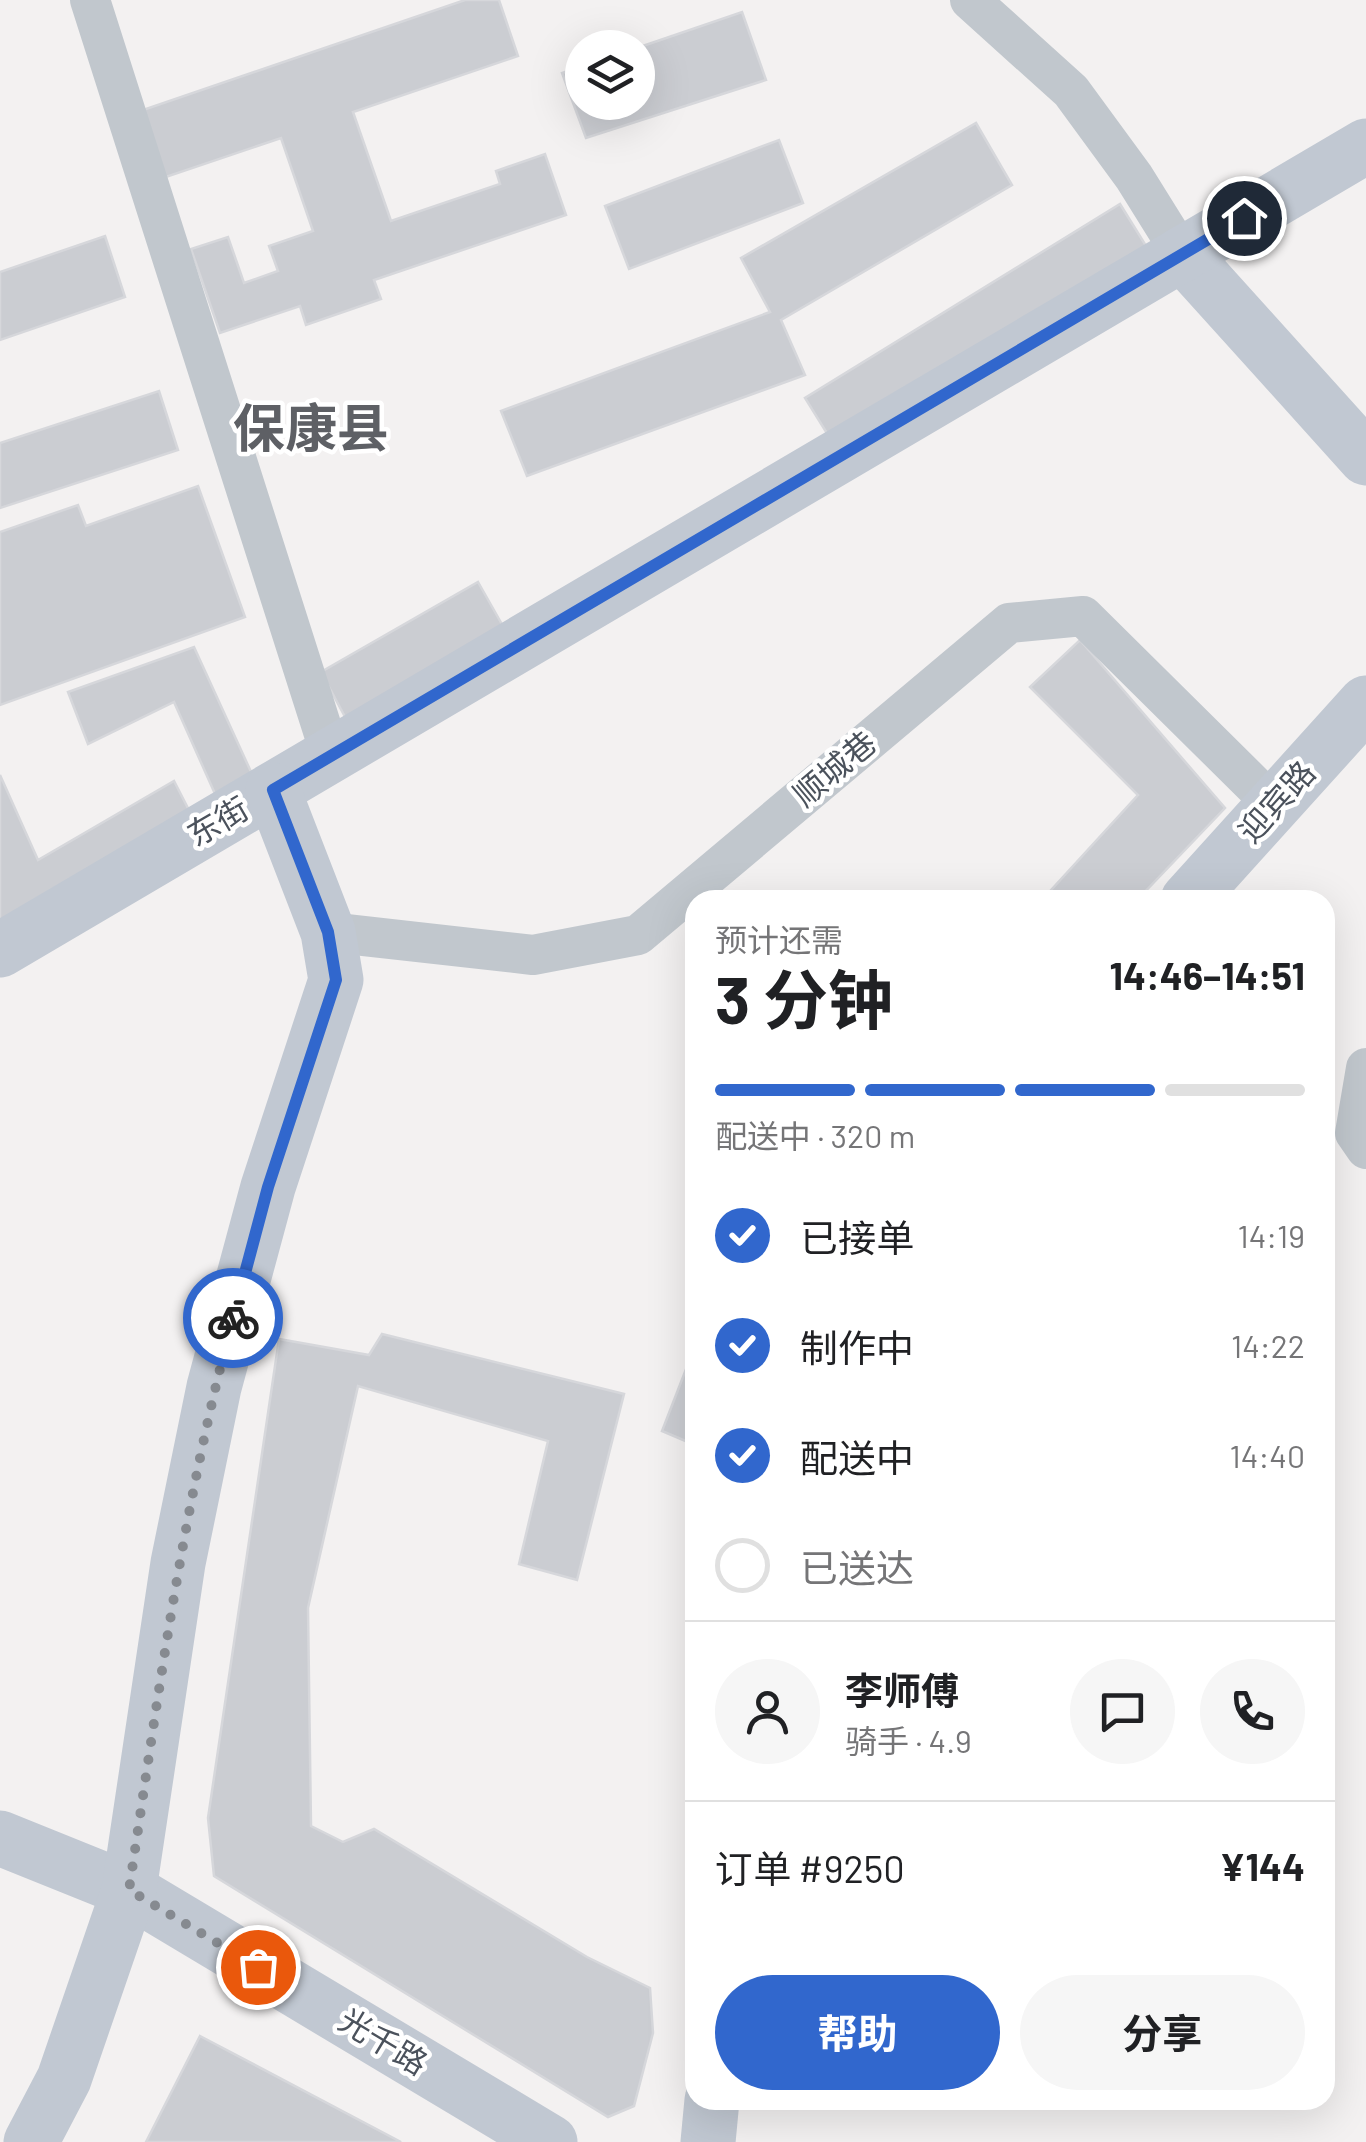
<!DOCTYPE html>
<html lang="zh">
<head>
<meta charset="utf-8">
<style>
  body { margin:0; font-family:Barlow,"Noto Sans SC",sans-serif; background:#f6f6f6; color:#202124; height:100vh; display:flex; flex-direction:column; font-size:38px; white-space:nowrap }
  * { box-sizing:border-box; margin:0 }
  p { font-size:32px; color:#757577 }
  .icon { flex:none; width:55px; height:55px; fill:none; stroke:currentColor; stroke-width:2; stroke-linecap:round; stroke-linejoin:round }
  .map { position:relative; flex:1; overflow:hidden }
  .panel { position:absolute; left:685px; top:890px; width:650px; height:1220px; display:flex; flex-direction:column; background:#fff; border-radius:30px; box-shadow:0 10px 40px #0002 }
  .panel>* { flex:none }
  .buttons { position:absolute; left:565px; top:30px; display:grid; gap:20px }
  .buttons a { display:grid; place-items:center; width:90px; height:90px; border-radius:50%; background:#fff; box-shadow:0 10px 40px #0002; font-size:50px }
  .pin { position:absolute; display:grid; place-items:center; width:85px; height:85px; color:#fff; margin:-42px; border:5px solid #fff; border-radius:50%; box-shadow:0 2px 10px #0007 }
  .courier { position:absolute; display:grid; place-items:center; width:100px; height:100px; margin:-50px; border:8px solid #3167cd; border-radius:50%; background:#fff; color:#222; box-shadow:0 2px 12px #0007 }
  .head em { font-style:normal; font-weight:700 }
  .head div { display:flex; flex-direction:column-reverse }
  .head { display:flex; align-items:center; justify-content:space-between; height:170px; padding:0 30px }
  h1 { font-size:65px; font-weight:700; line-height:75px }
  .bar { display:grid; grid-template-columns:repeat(4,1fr); gap:15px 10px; align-content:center; height:120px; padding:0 30px }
  .bar i { height:12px; border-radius:8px; background:#e0e0e0 }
  .bar .current { background:#3167cd }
  .bar p { grid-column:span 4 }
  .line { display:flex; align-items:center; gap:25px; padding:0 30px; border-top:2px solid #e0e0e0 }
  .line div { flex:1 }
  .round { display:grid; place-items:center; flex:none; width:105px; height:105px; border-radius:52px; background:#f6f6f6 }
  ol { padding:0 30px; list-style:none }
  li { display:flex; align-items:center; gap:30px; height:110px }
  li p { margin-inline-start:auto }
  li .icon { padding:10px; border-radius:50%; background:#3167cd; color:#fff; stroke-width:4 }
  li:last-child { color:#757577 }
  li i { width:55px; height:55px; border:5px solid #e0e0e0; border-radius:50% }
  .primary-button { display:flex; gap:20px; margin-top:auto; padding:20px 30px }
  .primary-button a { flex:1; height:115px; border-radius:60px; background:#3167cd; color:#fff; font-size:40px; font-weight:700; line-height:115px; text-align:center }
  .primary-button a+a { background:#f6f6f6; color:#202124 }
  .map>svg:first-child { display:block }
</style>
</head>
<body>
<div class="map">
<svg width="1366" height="2142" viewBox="0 0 1366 2142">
  <rect width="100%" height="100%" fill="#f3f1f1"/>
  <g fill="#cbcdd2" stroke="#d6d7db" stroke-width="2.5">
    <path d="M465,0H499L518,56L353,112L391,221L500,184L496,171L545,154L566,215L374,280L381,299L306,325L300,306L220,333L191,249L228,237L244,283L278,271L269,246L313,231L281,138L163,178L140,111Z"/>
    <path d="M742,12L766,80L586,138L562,73L582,66V102H638L637,48Z"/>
    <path d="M976,123L1012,185L781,320L805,375L527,476L501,411L770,312L741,258Z"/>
    <path d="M779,140L803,203L629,269L605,206Z"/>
    <path d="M1120,204L1148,249L833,443L805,398Z"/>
    <path d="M105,236L125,297L0,340V272Z"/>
    <path d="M159,391L178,450L0,508V443Z"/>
    <path d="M198,486L245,617L0,705V532L78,505L86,526Z"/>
    <path d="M478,582L508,635L351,728L321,672Z"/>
    <path d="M1080,640L1225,808L1137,900H1042L1138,795L1030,687Z"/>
    <path d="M194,647L257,785L220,805L174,702L88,744L68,692Z"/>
    <path d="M0,775L38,860L174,781L194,820L0,936Z"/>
    <path d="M382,1334L624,1394L577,1580L519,1564L548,1441L358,1386L308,1608L311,1826L343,1842L374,1829L587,1957L650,1988L653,2033L634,2106L608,2117L214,1876L208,1818L279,1339L369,1355Z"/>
    <path d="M695,1346V1445L662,1431Z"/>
    <path d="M200,2036L401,2142H146Z"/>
  </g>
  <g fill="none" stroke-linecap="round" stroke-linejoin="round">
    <g stroke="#c1c7cd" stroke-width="40">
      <path d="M90,0L331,756"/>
      <path d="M970,0L1071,91L1134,177L1182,254"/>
      <path d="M328,932L533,955L638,935L1009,623L1083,616L1274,805"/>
      <path d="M1366,1068L1355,1133L1366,1149"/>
    </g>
    <g stroke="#c1c8d2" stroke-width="55">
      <path d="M1182,254L1366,458"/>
      <path d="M1188,900L1366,703"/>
      <path d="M0,950L1366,146"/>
      <path d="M0,1838L129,1890L550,2142"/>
      <path d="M31,2142L64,2079L129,1890L178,1563L214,1387L268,1187L336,980L328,932L273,790"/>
      <path d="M708,2142L712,2100"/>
    </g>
  </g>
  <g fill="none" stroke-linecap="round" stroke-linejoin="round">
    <path stroke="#868a90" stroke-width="10" stroke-dasharray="0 18" d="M233,1318C183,1505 158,1698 129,1890L258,1967"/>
    <path stroke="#3167cd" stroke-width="12" d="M233,1318L268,1187L336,980L328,932L273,790L1244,218"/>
  </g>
  <g text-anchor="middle" stroke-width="9" stroke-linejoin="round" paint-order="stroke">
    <g font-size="32" fill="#4b525c" stroke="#fff">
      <text transform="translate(835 769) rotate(-40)" y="11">顺城巷</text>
      <text transform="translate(1277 802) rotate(-48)" y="11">迎宾路</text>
      <text transform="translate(218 822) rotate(-30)" y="11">东街</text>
      <text transform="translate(383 2042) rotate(31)" y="11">光千路</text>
    </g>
    <g font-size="52" font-weight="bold" fill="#5e6065" stroke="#fff">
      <text x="311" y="447">保康县</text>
    </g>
  </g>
</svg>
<div class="buttons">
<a><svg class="icon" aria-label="layers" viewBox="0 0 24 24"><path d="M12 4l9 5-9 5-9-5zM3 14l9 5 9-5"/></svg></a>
</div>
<div class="pin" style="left:258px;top:1967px;background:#ea580c"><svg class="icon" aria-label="bag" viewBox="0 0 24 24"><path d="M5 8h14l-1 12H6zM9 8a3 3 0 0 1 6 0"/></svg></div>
<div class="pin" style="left:1244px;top:218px;background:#1f2937"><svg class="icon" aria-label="home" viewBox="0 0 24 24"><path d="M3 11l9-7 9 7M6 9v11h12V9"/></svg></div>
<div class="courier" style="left:233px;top:1318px"><svg class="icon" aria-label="bike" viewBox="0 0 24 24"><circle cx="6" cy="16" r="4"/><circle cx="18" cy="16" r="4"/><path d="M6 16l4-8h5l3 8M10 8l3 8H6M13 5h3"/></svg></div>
<section class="panel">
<div class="head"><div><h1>3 分钟</h1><p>预计还需</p></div><em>14:46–14:51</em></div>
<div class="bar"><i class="current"></i><i class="current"></i><i class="current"></i><i></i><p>配送中 · 320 m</p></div>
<ol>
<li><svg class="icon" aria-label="check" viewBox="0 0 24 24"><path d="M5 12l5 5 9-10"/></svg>已接单<p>14:19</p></li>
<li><svg class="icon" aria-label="check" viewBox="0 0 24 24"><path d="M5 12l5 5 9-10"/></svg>制作中<p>14:22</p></li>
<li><svg class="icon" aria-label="check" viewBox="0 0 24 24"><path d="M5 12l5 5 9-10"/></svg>配送中<p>14:40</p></li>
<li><i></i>已送达</li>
</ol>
<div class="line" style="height:180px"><a class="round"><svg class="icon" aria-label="person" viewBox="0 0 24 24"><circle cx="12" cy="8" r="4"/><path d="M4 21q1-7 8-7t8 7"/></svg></a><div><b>李师傅</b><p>骑手 · 4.9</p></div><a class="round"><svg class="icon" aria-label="chat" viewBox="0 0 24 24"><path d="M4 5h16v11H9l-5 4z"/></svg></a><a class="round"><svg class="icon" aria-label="phone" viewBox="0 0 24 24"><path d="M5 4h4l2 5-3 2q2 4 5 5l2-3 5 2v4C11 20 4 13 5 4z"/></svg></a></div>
<div class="line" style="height:130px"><div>订单 #9250</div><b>¥144</b></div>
<div class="primary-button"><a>帮助</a><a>分享</a></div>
</section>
</div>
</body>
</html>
